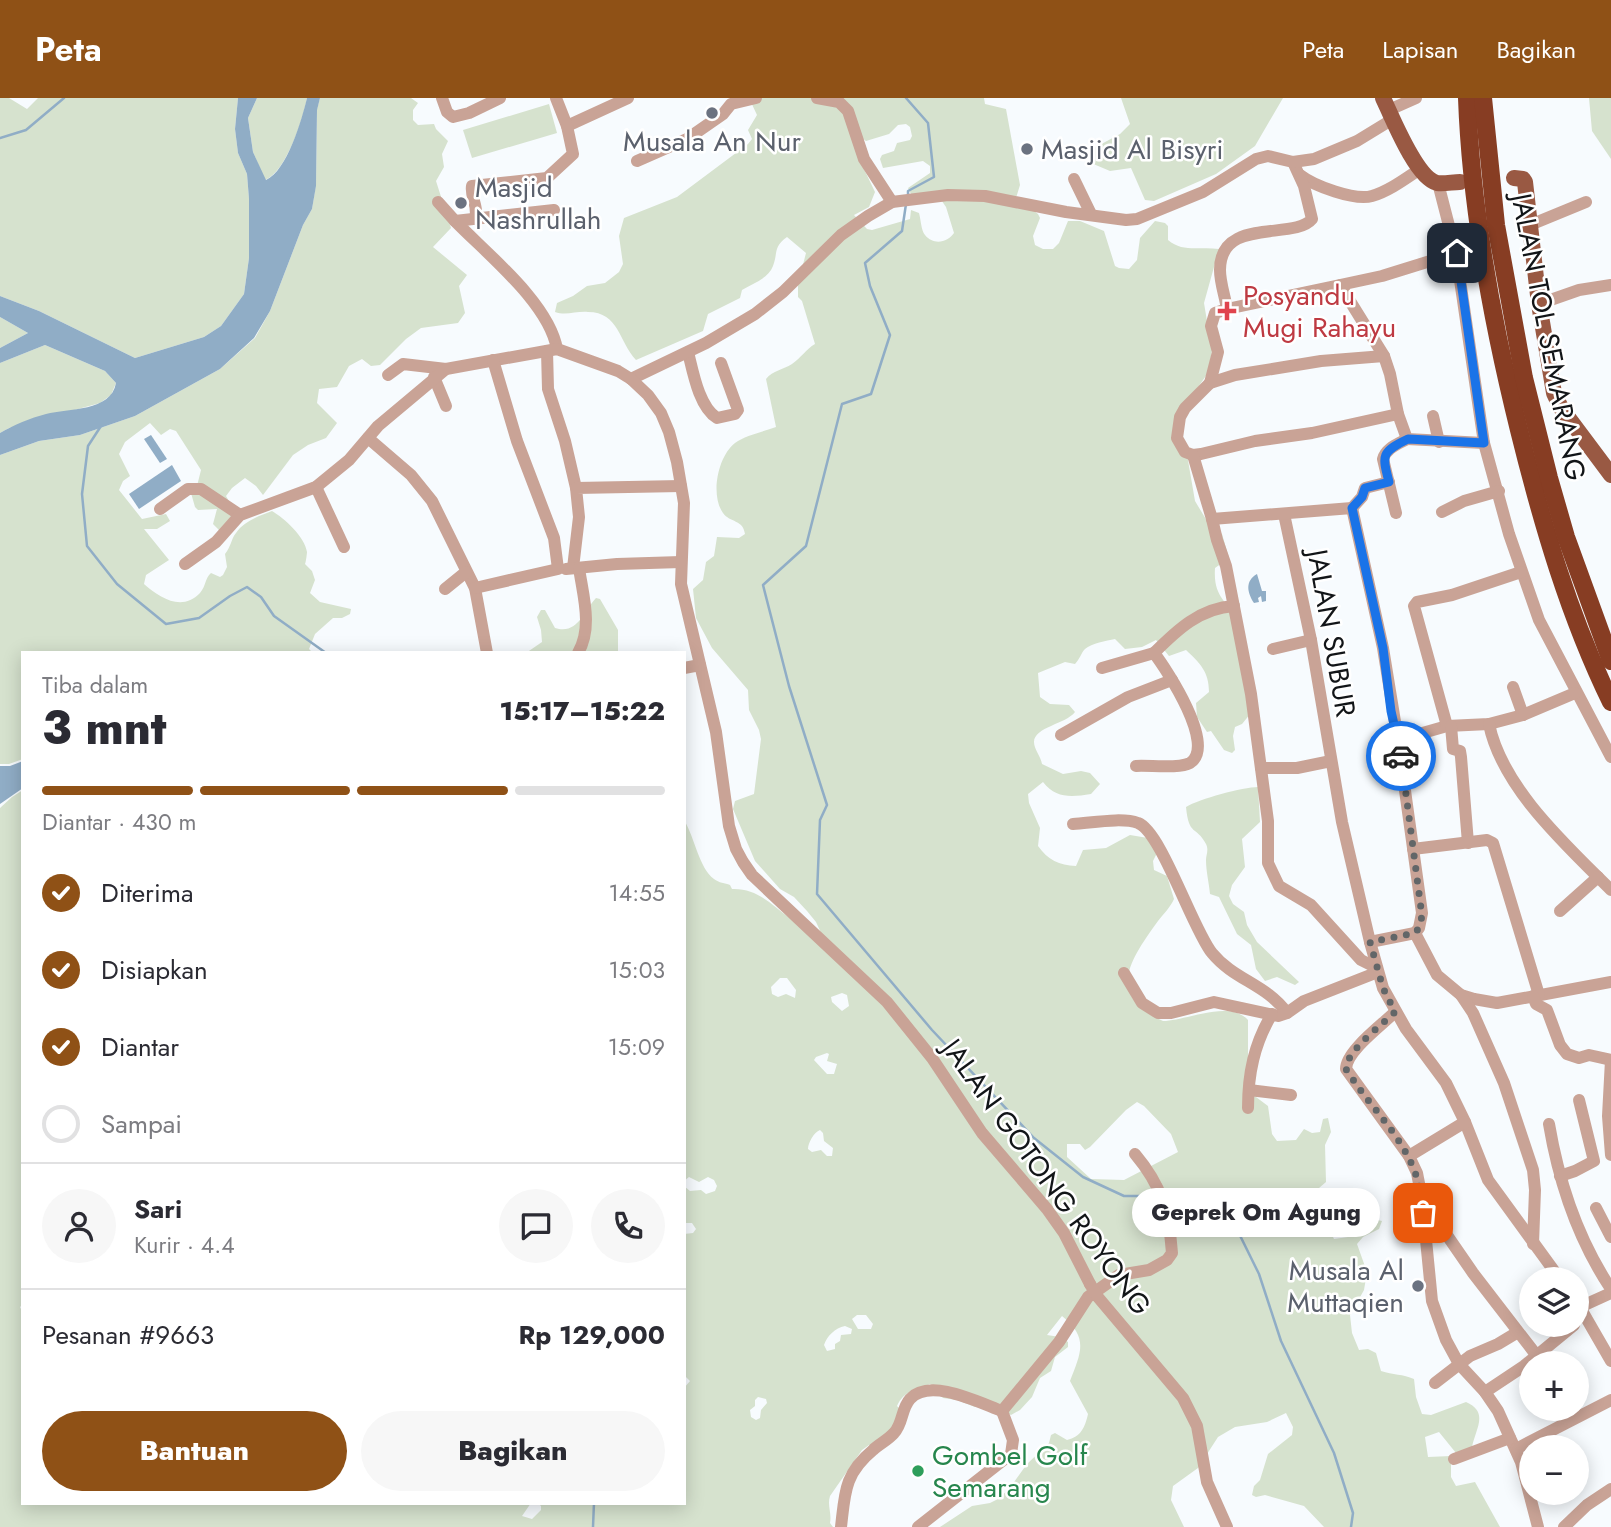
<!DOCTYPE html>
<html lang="id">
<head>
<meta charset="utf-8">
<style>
  body { margin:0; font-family:Jost,sans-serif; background:#f7f7f7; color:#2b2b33; height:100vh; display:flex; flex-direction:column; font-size:26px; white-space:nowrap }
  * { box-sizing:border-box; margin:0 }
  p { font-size:23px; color:#7c7c81 }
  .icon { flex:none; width:38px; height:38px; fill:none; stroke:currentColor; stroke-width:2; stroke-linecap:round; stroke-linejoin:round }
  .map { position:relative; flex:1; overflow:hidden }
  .details { position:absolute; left:21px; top:553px; width:665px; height:854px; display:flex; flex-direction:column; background:#fff; border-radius:0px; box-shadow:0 4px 18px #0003 }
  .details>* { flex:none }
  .buttons { position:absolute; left:1519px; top:1169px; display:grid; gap:14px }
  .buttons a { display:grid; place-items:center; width:70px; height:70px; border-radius:50%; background:#fff; box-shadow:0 4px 18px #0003; font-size:35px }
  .pin { position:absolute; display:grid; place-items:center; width:60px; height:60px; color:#fff; margin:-30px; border-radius:14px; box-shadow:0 4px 10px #0006 }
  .courier { position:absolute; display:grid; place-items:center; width:70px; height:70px; margin:-35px; border:5px solid #1a73e8; border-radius:50%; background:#fff; color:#222; box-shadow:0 2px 9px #0007 }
  .bubble { position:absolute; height:49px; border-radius:24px; background:#fff; box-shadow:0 4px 18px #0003; font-size:23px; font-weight:800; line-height:49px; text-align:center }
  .summary em { font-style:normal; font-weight:800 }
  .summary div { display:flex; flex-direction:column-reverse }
  .summary { display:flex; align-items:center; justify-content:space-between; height:119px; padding:0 21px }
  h1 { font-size:46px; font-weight:800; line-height:52px }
  .bar { display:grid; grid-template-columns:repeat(4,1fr); gap:10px 7px; align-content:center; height:84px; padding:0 21px }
  .bar i { height:9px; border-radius:5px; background:#e1e1e2 }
  .bar .current { background:#8f5116 }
  .bar p { grid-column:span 4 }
  .line { display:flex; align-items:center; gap:18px; padding:0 21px; border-top:2px solid #e1e1e2 }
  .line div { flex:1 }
  .round { display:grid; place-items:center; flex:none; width:74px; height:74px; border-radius:37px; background:#f7f7f7 }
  ol { padding:0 21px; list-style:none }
  li { display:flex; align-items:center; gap:21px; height:77px }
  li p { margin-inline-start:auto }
  li .icon { padding:7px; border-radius:50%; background:#8f5116; color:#fff; stroke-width:4 }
  li:last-child { color:#7c7c81 }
  li i { width:38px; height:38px; border:4px solid #e1e1e2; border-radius:50% }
  .action { display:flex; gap:14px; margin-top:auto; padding:14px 21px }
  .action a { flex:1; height:80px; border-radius:42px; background:#8f5116; color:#fff; font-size:28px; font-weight:800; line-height:80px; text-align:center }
  .action a+a { background:#f7f7f7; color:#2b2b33 }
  header { display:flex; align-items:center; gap:42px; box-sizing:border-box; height:98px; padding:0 35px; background:#8f5116; color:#fff }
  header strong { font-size:33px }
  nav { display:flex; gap:38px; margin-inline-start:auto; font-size:24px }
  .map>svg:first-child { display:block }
</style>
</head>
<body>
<header>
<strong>Peta</strong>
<nav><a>Peta</a><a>Lapisan</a><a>Bagikan</a></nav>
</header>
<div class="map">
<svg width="1611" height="1429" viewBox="0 0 1611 1429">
  <rect width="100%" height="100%" fill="#f7fbfe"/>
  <g fill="#d6e2ce" fill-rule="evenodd">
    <path d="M0,0H9L27,11L38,0H238L235,31L238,55L247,76L249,101V160L244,196L221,228L204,239L135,260L39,213L0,198Z"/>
    <path d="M257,0H307C303,21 286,74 265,82L253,54L248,20Z"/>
    <path d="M320,0H411L418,5L413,12V22L418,27L434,26L436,31L448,43L442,56L444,69L436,83L451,130L433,149L467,177L459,188L465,215L458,225L421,230L406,241L380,267L371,268L362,261L349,268L337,289L319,291L317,305L337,325L326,340L308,347L293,357L263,397L256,388L245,380L232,390L226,398L237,417L220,433L213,426L217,411L198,412L195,409L191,395L197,388L201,372L176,333L170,331L161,337L150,325L125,344L119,356L130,378L123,383L119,392L142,421L166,416L170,423L157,431H144L169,462L146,477L144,486C160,500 182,514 200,495C206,488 205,480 211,475L220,479L223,477L227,469L225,456C231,449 231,441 236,435C244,423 259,418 272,413C284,420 305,439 307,454C307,455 306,464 305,466L312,473L315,482L310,495L320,504L351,511L350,516L342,520H333L315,536L309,551L313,555H23V661L9,666H0V357L39,343L80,337L135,318L220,271L255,240L270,213L303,127L312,111L316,87L317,11Z"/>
    <path d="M749,0H984L985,6L1006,11L1020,87L1016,100L1038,116L1040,120L1033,138L1035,147L1043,151H1053L1059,145L1068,123H1080L1104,133L1115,168L1119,170L1129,171L1137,162L1140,140L1155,123L1165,125L1168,128V142C1183,155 1200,148 1219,151L1204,205L1207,223L1214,241L1208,275L1176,320L1185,345L1195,403L1207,423L1222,436L1229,460L1215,470C1213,501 1228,500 1235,524C1243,553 1246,585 1251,615L1242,626L1235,629L1233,638L1235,652L1232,655L1224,652L1211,633L1207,634L1197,619L1196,605L1209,594C1209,574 1200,565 1186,552L1169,558L1156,542L1142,549L1125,551L1115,541C1106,543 1092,545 1085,551C1081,555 1080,561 1075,566L1065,564L1038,575L1040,599L1050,606L1069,607L1075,614C1066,626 1034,629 1034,644C1034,651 1041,659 1042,666L1063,676L1081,673L1090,675L1100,686L1091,696C1072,699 1056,701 1043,684L1028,696L1029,705L1040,730L1038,748C1048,762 1059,767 1076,768L1083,752L1106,750L1130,737L1148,740L1157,755L1153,763L1154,772L1167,778L1174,801C1170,810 1164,815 1158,823C1130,862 1105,897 1163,923C1186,923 1229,901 1248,922V993L1268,1008L1272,1036L1277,1043L1296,1042L1304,1031L1312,1035L1320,1034L1323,1021L1328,1020L1331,1034L1325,1047L1326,1084L1319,1090L1306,1094L1304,1107L1307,1121L1328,1128L1334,1141L1348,1139L1350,1123L1373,1121L1382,1123L1379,1131L1363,1139L1357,1146L1367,1174L1364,1192L1350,1217L1352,1235L1359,1252L1368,1251L1376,1255L1381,1273C1393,1277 1403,1276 1414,1281L1416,1299L1422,1316L1431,1317L1466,1304C1489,1314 1476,1330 1472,1349L1456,1355L1439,1334L1425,1339L1428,1359L1451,1358V1379L1456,1388L1475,1384L1500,1429H1324L1304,1408L1265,1397L1256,1399L1252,1397L1254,1388L1260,1382L1268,1356L1292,1337L1293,1329L1286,1315L1267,1324L1235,1329L1218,1339L1198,1370L1173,1388L1171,1402L1184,1429H940L972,1408L990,1405L998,1401L1009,1391L1027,1366L1049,1345L1051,1337L1055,1335L1067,1342C1081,1339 1085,1329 1088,1316L1070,1283C1081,1254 1089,1240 1062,1218L1047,1237L1060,1239L1068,1244V1249L1055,1259L1051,1273L1040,1280L1032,1299L1020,1312L1011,1317L989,1304L975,1309L957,1302L943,1300L930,1286C916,1293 904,1292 897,1308L907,1318L873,1348L869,1347L862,1352L830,1398C827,1408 832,1415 830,1425L833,1429H0V710L12,699L23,692V1206L20,1209L23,1215V1405H531L522,1418L532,1421L541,1412V1408L538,1405H684V1290L690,1283L684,1277V1136L693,1135L696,1131L692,1125H684V1088L690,1093L701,1092L706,1096L715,1093L717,1088L714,1082L708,1079L699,1084L689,1079L684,1083V722C695,740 699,770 714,781C719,785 725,785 730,787L732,791C758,790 771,807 791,821C800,827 812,832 822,837L816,824L807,813L794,799L780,791L755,763L733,711L735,703L754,696L761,641L759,632L749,612L748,592L712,550L696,520L693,491L703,482L706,464L714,458L717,439L739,440L745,436C743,421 730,425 723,415C710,397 718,358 735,345C746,337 763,334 776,329L766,281C773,272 783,272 792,266C801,260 806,251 815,246L802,203L798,199V186L806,155L787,139C773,149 778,155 773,168C768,181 753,185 742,192L740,200L708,216L703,233L636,262C619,244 619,214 588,214C576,213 566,218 555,214L557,205L573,198L587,188L605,185L619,174L623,166L619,138L624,120L677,99L748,46L752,41L748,32L757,17ZM906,26L910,29L912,38L910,42L897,45L894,53L882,57L880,61L883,70L923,63L930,68V75L908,90L912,98L935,93L946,109L954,135C948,144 934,148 925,137C921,132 921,122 919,115L911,112L910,121L872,132L867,131L854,117L869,109L875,94L864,71L862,40L866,43L889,36L898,27ZM780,880H787L796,892L795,900L786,896L778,899L772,896L771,889ZM842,895L847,897L849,908L842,913L832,904L831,899ZM827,955L829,956L827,963L837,966L834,976H827L814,962L816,959ZM1137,1004L1144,1008L1171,1036L1178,1054L1124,1082L1091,1081L1067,1059V1046H1080L1085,1052L1090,1049L1126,1012ZM820,1032L823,1035L824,1043L833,1050L832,1058H827L821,1052L812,1054L808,1051C808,1045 814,1034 820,1032ZM857,1217H866L873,1226L871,1231H858L852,1221ZM845,1228L852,1231L851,1236L841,1237L840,1243L835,1246V1251L827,1253L824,1247C827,1238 835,1230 845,1228ZM758,1299L766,1301L767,1305L761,1312L760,1320L756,1322L751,1319L750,1312L755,1308V1302Z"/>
    <path d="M1121,0H1283L1255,48L1216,76L1154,103L1145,102L1131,70L1110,73L1091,65L1094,50L1120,36L1130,26Z"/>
    <path d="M1589,0H1611V61L1592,33Z"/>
    <path d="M549,6L557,35L472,60L463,32Z"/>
    <path d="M0,219L28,235L0,250Z"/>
    <path d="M45,247L105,273L116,285L111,297L100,305L9,330L0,335V265Z"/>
    <path d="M596,500L600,501L618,532V555H526L542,544L541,532L537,519L541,512H545L555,530C578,537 584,513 596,500Z"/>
    <path d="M1258,689L1260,724L1242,741L1245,769L1232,787L1229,798L1233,806L1244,814L1247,827L1257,844L1299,884L1295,887L1277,879L1265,883L1256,871L1251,847L1237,836L1219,799L1210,796C1209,785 1206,773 1206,762C1206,757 1209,752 1206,746C1196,727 1189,739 1186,709C1199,701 1243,689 1258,689Z"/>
  </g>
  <g fill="#90adc6">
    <path d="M238,0H257L248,20L253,54L266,82C287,73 302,21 307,0H320L317,12L316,88L312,111L303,127L270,213L254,240L220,271L135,318L80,337L39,343L0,357V335C14,327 30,320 46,316C68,310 111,314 116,285L105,273L45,247L0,265V250L28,235L0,219V198L39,213L135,260L204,239L221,228L244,196L249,160V101L247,76L238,55L235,31Z"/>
    <path d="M151,337L167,361L160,365L144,341Z"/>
    <path d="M172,367L181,383L139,411L129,396Z"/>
    <path d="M1257,476L1262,493H1266V503L1262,504L1261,498L1258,500L1259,504L1254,505C1247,494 1245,483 1257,476Z"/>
    <path d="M23,663V690L0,706V668H10Z"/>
  </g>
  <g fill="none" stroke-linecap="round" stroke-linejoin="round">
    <g stroke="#90adc6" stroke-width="2.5">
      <path d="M906,0L928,25L934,79L908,93V96"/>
      <path d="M0,40L26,32L64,0"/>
      <path d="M906,106L902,133L865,165L870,188L890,237L871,296L842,306L806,448L763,487L789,588L827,707L820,722L817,796L932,932L1034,1040L1083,1079L1124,1098H1156"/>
      <path d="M101,328L88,348L82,396L87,448L117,486L166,526L199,520L230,498L247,489L261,499L274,518L326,555"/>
      <path d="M1166,1098L1221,1099L1259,1176L1281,1243L1334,1355L1353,1415L1351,1429"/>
      <path d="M593,1429L594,1405"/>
    </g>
    <g stroke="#c9a396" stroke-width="12">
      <path d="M442,0L447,14L453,19L469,15L500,0"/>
      <path d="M817,0L839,4L848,13L864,61L892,104"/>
      <path d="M1389,12L1416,0"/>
      <path d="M567,28L628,0"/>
      <path d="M637,63L687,41L723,16L731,6L756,0"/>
      <path d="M1300,77C1314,88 1355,103 1372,98C1389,93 1405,81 1420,71"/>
      <path d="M1074,81L1091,116"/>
      <path d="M1438,85L1456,155L1484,345L1509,436L1539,522L1611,659"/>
      <path d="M438,104L455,123"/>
      <path d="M554,112L455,123C487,156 549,205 557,251"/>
      <path d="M475,121C479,108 470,99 472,88L547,80L573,56L567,28L556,0"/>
      <path d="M1530,127L1586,104"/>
      <path d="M1456,155L1382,178L1340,187L1384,258L1390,276L1398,316L1407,341L1484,345"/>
      <path d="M1539,206L1579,192L1611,187"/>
      <path d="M1227,211C1225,198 1220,185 1220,172C1220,118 1294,143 1312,121L1304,88L1293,64"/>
      <path d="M547,253L548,291L565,343L576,390"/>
      <path d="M688,254C693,274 699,309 717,320L735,316L738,312L721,265"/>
      <path d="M1384,258L1321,263L1235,277L1210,285L1185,310L1180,319L1177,340L1185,354L1193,357L1201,356L1255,343L1312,335L1398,316"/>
      <path d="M388,277L403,266L446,271"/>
      <path d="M434,279L446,308"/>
      <path d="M631,281L706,245L755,216L783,194L841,137L868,118L892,104L948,97L985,98L1066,114L1126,122L1137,121L1203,94L1256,61L1268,58L1293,64L1314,61L1357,43L1393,21"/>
      <path d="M1210,285L1218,254L1211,228L1215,215L1227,211L1340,187"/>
      <path d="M1433,318L1439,344"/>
      <path d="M368,340L411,377L432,403L475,490L487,555"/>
      <path d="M1193,357L1212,421"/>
      <path d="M316,389L344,449"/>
      <path d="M1352,410L1362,399L1365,390L1389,384"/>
      <path d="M160,411L188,391H201L240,417"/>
      <path d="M1442,414L1464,403L1499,393"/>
      <path d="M1396,415L1383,361C1386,350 1398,346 1407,341"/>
      <path d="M1284,416L1311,542L1342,724L1370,844"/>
      <path d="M185,466L216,444L240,417L316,389L349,362L378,328L446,271L557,251L618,273L631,281L648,297L661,315L669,334L677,364L684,405L681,486L716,634L729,728L736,751L743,764L752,777L887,904L932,960L982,1035L1047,1111L1064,1135L1090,1186"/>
      <path d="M573,470L579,419L576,390L681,388"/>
      <path d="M566,471L617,466L681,464"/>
      <path d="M475,490L558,471L554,440L517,343L493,262"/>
      <path d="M445,491L466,474"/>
      <path d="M1273,551L1311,542"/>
      <path d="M578,555C593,529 583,498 579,470"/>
      <path d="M684,570L700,567"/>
      <path d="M1102,570L1154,555"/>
      <path d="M1513,589L1523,617"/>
      <path d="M1575,595L1523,617L1489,626L1447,628L1398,642L1422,815L1419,830L1415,835L1437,877L1461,897L1474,901L1497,905L1611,884"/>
      <path d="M1489,626C1502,690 1567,748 1611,792"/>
      <path d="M1447,628L1414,508L1417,504L1452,497L1521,474"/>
      <path d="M1451,628L1453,651L1460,653L1461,659L1468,745"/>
      <path d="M1061,637L1128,599L1172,582"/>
      <path d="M1136,668C1149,667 1179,671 1190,665C1217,648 1167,572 1154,555C1177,532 1200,510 1234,508"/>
      <path d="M1261,670H1297L1331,663"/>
      <path d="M1073,726C1091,725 1122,719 1138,725C1161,733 1193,832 1212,855C1234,882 1266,886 1287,915"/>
      <path d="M1413,751L1487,742L1493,745L1539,897"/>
      <path d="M1560,813L1598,779"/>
      <path d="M1415,835L1370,844L1383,890L1406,931L1446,985L1465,1024L1488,1082L1560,1181"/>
      <path d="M1377,870L1361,862L1311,807L1279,788L1268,765V723L1251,596L1226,468L1217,442L1212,421L1352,410L1383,550L1398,642"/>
      <path d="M1124,875L1142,905L1158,915H1171L1214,904L1278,918L1287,915L1304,903L1378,874"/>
      <path d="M1461,897L1473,915L1504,985L1533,1072L1535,1092L1533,1146"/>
      <path d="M1533,898L1536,906L1547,912L1560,947L1567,956L1579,960L1589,957L1611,962"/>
      <path d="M1395,914C1382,927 1346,953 1346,971L1409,1058L1417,1075L1422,1101L1432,1203L1446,1242L1459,1266L1485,1294L1498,1313L1521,1364L1538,1429"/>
      <path d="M1611,962L1608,1018L1611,1057"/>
      <path d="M1249,992L1291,997"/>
      <path d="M1248,1010C1248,976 1254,946 1272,916"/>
      <path d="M1549,1026C1559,1085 1577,1140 1611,1191"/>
      <path d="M1409,1058L1465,1024"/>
      <path d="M1560,1078L1575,1073L1594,1063L1579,1002"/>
      <path d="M1422,1101L1473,1175L1537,1258"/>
      <path d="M1596,1110L1611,1139"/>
      <path d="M1097,1198L1183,1300L1197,1328L1207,1384L1227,1429"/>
      <path d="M1577,1204L1611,1263"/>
      <path d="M1580,1209L1611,1195"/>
      <path d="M1435,1285L1470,1258L1498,1246L1518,1234"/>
      <path d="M1485,1294L1524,1268L1574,1227"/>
      <path d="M1516,1351L1611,1302"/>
      <path d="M1454,1361L1510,1340"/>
      <path d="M841,1429C845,1395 844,1376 873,1352C879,1346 888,1342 894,1335C903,1326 901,1311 910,1301C930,1279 980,1305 1002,1313"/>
      <path d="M918,1429L1011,1356L1013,1342L1002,1313L1059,1244L1088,1199L1119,1177L1149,1172L1167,1162L1172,1155C1169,1114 1162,1088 1135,1056"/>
      <path d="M1564,1429L1587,1407L1611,1391"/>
    </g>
    <g stroke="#995943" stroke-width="16">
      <path d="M1383,0C1392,19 1416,80 1437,85C1444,86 1453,84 1460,84"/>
      <path d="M1514,80L1523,81L1525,84L1539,206L1554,295L1561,310L1611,377"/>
    </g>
    <g stroke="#873d23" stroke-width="18">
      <path d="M1467,0C1471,112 1492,223 1519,332C1542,425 1569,518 1611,604"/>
      <path d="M1483,0L1496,127L1524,280L1549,380L1566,439L1611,563"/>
    </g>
    <path stroke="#c9a396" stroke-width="12" d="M1090,1186L1097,1198"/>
  </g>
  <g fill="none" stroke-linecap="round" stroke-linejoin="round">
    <path stroke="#626668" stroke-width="7" stroke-dasharray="0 12.6" d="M1401,658L1422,818L1419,830L1415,835L1370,844L1383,890L1395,914C1382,927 1346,953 1346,971C1378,1022 1420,1050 1423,1115"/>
    <path stroke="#1a73e8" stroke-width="9" d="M1401,658L1391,613L1383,550L1352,410L1362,399L1365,390L1389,384C1382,357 1381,354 1408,341L1484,345L1457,155"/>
  </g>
  <g fill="#6b7280" stroke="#fff" stroke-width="2.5">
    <circle cx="712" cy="15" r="7"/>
    <circle cx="1027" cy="51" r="7"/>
    <circle cx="461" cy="105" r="7"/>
    <circle cx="1418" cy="1188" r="7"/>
  </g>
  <path fill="#e0444e" stroke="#fff" stroke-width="2.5" d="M1223.5 202.5h7v7h7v7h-7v7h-7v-7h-7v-7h7z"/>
  <circle fill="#2e9e5b" stroke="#fff" stroke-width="2.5" cx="918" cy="1373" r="7"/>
  <g text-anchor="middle" stroke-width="5" stroke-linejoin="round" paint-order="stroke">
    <g font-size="28" fill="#5b616d" stroke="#fff" text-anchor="start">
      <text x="712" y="53" text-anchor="middle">Musala An Nur</text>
      <text x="1041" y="61">Masjid Al Bisyri</text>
      <text x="475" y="99">Masjid<tspan x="475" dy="32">Nashrullah</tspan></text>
      <text x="1404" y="1182" text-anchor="end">Musala Al<tspan x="1404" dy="32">Muttaqien</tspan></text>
    </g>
    <g font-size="28" fill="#be3a42" stroke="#fff" text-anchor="start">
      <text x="1243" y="207">Posyandu<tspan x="1243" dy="32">Mugi Rahayu</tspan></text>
    </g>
    <g font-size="28" fill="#121518" stroke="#fff">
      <text transform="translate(1549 239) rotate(79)" y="10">JALAN TOL SEMARANG</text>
      <text transform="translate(1332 535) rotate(80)" y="10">JALAN SUBUR</text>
      <text transform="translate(1047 1079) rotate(54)" y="10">JALAN GOTONG ROYONG</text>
    </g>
    <g font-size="28" fill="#27864d" stroke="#fff" text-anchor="start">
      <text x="932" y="1367">Gombel Golf<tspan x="932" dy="32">Semarang</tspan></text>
    </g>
  </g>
</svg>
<div class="buttons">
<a><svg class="icon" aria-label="layers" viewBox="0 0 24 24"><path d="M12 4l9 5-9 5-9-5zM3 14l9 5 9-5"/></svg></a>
<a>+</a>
<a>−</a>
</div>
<div class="pin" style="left:1423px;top:1115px;background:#ea580c"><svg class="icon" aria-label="bag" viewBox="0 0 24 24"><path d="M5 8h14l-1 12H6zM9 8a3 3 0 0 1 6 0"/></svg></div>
<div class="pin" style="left:1457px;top:155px;background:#1f2937"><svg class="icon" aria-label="home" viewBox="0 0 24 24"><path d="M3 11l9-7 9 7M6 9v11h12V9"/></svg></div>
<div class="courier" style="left:1401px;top:658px"><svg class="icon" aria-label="car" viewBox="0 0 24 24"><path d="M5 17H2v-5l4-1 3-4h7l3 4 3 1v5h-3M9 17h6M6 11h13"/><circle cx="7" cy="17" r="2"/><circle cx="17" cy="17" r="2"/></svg></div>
<div class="bubble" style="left:1132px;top:1090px;width:248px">Geprek Om Agung</div>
<section class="details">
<div class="summary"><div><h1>3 mnt</h1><p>Tiba dalam</p></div><em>15:17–15:22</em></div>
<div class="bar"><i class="current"></i><i class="current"></i><i class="current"></i><i></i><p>Diantar · 430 m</p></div>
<ol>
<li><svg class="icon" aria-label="check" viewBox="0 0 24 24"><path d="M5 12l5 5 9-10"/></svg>Diterima<p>14:55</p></li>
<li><svg class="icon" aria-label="check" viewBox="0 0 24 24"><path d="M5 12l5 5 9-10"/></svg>Disiapkan<p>15:03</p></li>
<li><svg class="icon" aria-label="check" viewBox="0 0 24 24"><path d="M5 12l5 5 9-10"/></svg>Diantar<p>15:09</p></li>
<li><i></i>Sampai</li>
</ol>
<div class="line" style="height:126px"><a class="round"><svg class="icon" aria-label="person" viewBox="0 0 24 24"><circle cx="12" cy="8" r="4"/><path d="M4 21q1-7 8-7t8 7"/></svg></a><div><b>Sari</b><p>Kurir · 4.4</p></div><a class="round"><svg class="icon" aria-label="chat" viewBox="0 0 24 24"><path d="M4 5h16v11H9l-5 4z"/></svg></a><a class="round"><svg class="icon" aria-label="phone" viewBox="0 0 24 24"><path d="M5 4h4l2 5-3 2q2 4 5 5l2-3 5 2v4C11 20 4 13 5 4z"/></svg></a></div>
<div class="line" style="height:91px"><div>Pesanan #9663</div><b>Rp 129,000</b></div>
<div class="action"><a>Bantuan</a><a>Bagikan</a></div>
</section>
</div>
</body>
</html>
